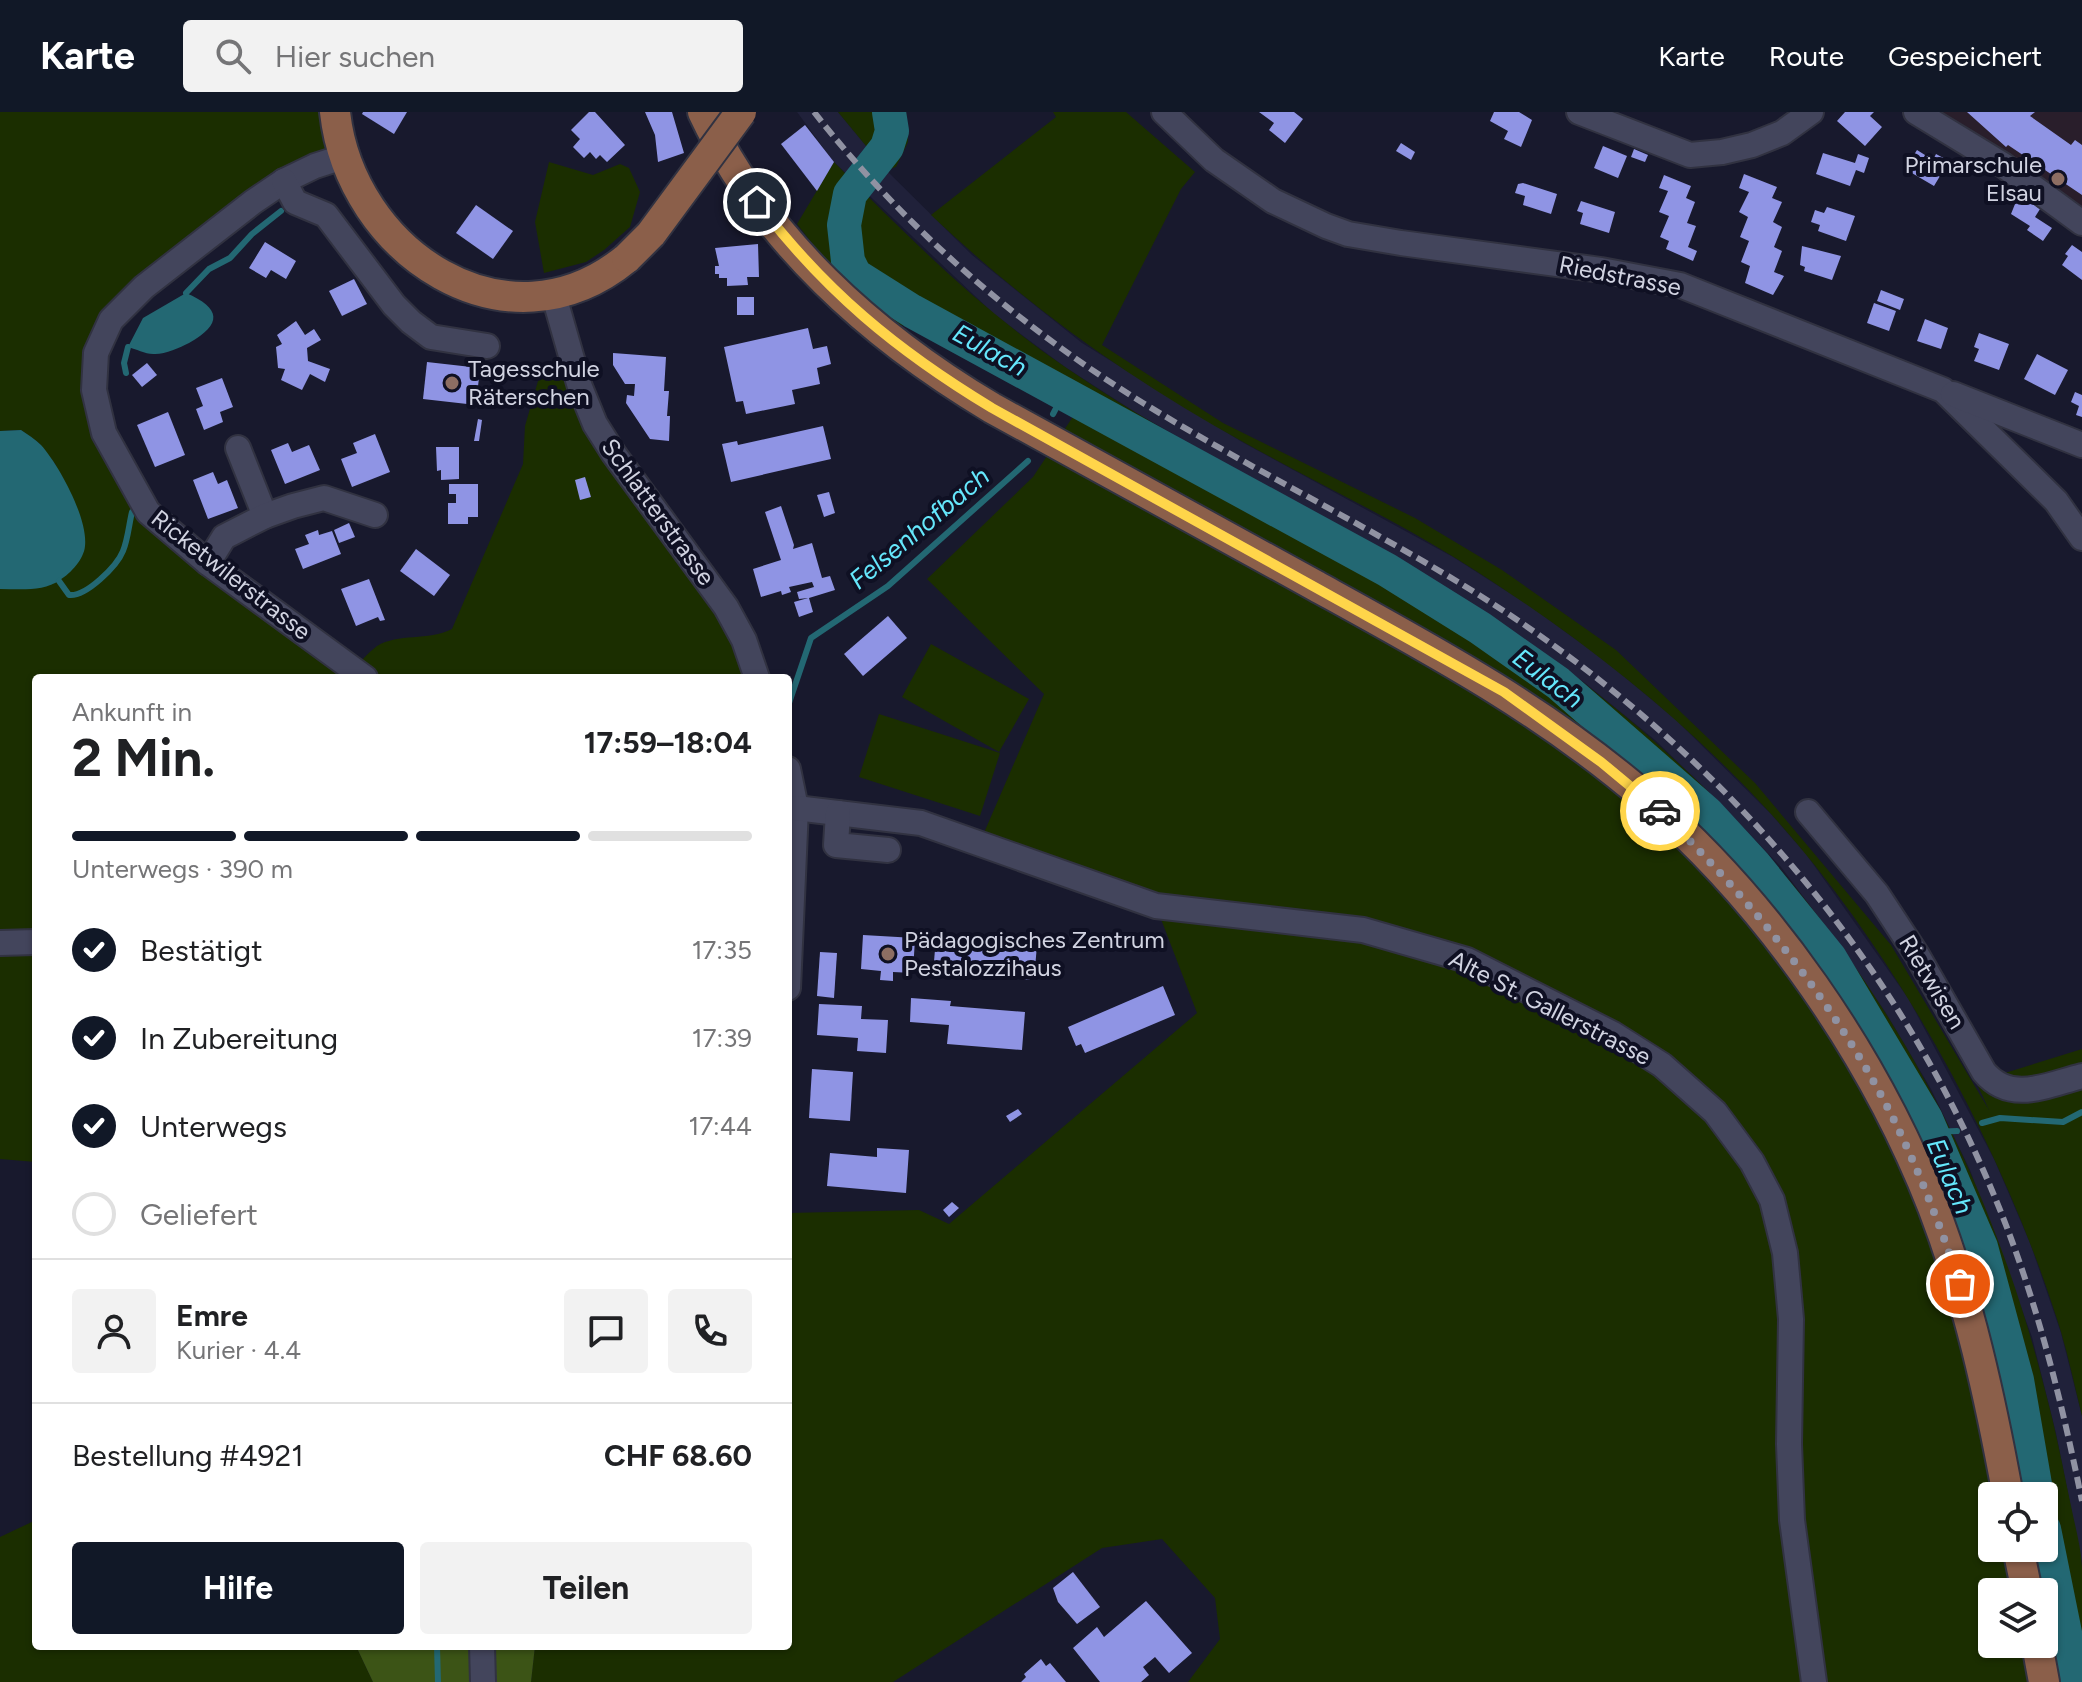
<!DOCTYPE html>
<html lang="de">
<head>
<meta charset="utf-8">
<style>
  body { margin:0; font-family:Figtree,sans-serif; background:#f2f2f2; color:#202124; height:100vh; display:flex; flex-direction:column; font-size:30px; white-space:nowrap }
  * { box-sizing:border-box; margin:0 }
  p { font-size:26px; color:#757577 }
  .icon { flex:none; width:44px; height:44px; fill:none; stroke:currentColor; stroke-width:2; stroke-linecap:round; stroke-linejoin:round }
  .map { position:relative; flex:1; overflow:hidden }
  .details { position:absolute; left:32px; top:562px; width:760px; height:976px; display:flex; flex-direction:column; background:#fff; border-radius:8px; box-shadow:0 2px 6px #0004 }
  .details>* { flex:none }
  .tools { position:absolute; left:1978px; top:1370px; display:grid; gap:16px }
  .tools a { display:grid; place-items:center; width:80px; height:80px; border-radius:8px; background:#fff; box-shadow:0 2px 6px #0004; font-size:40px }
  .pin { position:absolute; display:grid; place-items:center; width:68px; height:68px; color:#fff; margin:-34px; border:4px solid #fff; border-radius:50%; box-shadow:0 2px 8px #0007 }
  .courier { position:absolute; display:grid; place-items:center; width:80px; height:80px; margin:-40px; border:6px solid #ffd54a; border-radius:50%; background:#fff; color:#222; box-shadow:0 2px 10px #0007 }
  .head em { font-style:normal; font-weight:700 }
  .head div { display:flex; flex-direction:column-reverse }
  .head { display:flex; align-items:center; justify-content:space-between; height:136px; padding:0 40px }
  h1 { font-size:52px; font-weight:700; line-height:60px }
  .bar { display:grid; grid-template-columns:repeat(4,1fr); gap:12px 8px; align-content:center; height:96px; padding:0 40px }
  .bar i { height:10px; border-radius:6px; background:#e0e0e0 }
  .bar .on { background:#111827 }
  .bar p { grid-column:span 4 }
  .line { display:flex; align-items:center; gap:20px; padding:0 40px; border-top:2px solid #e0e0e0 }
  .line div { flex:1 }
  .round { display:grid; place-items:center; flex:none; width:84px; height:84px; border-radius:8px; background:#f2f2f2 }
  ol { padding:0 40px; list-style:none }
  li { display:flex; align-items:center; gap:24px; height:88px }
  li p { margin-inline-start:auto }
  li .icon { padding:8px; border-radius:50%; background:#111827; color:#fff; stroke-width:4 }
  li:last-child { color:#757577 }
  li i { width:44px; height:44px; border:4px solid #e0e0e0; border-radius:50% }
  .button { display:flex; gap:16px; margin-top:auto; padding:16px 40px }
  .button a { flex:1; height:92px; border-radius:8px; background:#111827; color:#fff; font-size:32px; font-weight:700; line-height:92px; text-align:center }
  .button a+a { background:#f2f2f2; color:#202124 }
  header { display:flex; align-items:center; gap:48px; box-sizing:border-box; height:112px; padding:0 40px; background:#111827; color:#fff }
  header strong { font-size:38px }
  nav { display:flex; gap:44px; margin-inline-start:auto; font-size:28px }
  .search { width:560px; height:72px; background:#f2f2f2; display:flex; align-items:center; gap:20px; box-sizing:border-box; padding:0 28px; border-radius:8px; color:#757577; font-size:30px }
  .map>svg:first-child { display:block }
</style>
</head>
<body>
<header>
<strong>Karte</strong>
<div class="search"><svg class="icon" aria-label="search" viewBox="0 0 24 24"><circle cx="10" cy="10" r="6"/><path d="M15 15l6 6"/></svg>Hier suchen</div>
<nav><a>Karte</a><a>Route</a><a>Gespeichert</a></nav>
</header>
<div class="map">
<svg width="2082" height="1570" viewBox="0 0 2082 1570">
  <rect width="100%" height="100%" fill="#18192d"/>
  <path fill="#20213a" d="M797,0H838L886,58L972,143L1082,231L1242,330L1453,445L1530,494L1604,548L1674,606L1772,703L1806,742L1908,886L1994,1047L2030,1131L2061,1221L2082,1304V1451L2056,1321L2032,1225L1970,1058L1931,977L1886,901L1835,827L1781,755L1719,690L1655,628L1585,571L1512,520L1450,479L1138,302L1065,255L994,202L834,50Z"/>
  <path fill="#291e2b" d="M1929,0H2082V102Z"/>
  <g fill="#1b2e00" fill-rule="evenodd">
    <path d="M0,0H335L346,44L315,54L111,208L94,278L148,400L354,557C361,549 369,540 377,534C398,521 428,529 452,517L523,352L525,314L538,269L558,245L570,242L580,275L688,442L757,566H36V1050L0,1047V477H33L56,353L39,331L21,318L0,319Z"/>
    <path d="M838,0H906L908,30L896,55L886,58Z"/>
    <path d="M1053,0H1126L1195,60L1181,77L1102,233L1223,311L1415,406L1502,458L1616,538L1755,671L1891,833L1989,998L1976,970L2082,937V1304C2075,1276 2069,1247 2061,1220C2006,1041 1898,842 1772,703C1680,602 1572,519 1457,447C1389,405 1315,370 1245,331C1129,267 1027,194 931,103L1056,5Z"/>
    <path d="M549,50L593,63L620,52L629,56L640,80L630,115L604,138L586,150L544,161L535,110Z"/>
    <path d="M834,50C907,124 982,199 1068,257C1209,353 1366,422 1507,516C1783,700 1966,961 2046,1282C2056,1319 2063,1356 2071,1394C2075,1414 2081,1435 2082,1455C2082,1493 2082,1532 2082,1570H1188L1220,1527L1215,1486L1162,1427L1102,1436L893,1570H531L535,1534H788V1101L919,1098L949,1112L1197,901L1156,794L980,730L1044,582L927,467L1033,365L1078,297L919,216L894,212L822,144L797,112ZM1992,1384H2044V1436H1992ZM1992,1480H2044V1532H1992Z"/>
    <path d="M931,532L1029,587L999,640L902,585Z"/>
    <path d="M879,602L1000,641L980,704L859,665Z"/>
    <path d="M36,1408V1534H356L373,1570H0V1425Z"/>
  </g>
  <path fill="#3c5416" d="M356,1534H535L531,1570H373Z"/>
  <g fill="#236873">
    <path d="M186,181C221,196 223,212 189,231C179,236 164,243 153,242C145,242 136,237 128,235L143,206Z"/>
    <path d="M21,318C27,322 35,327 41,333C59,353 88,406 85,434C84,447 71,461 60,468C43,480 20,477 0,477V319Z"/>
  </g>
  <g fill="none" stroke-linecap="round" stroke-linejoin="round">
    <g stroke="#236873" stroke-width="6">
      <path d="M186,181L209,157L230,146L252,122L281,99"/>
      <path d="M126,261L124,251L128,235"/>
      <path d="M1053,302L1064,281"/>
      <path d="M59,469L69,483C86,485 117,454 123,439C128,427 129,412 132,400"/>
      <path d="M789,591L811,526L888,474L1028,349"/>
      <path d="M1982,1011L2000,1006L2063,1010L2082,1000"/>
      <path d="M1932,1020L1957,1019"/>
      <path d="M437,1534L438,1570"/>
    </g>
    <g stroke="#236873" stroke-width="34">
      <path d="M889,0L892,19L887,35L850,82L844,113L848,149L855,163L912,199L1387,458L1480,516L1558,571L1707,701L1754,752L1830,846L1926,1007L1981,1135L2017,1268L2037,1384"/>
      <path d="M2044,1417L2075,1570"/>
    </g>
  </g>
  <g fill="#8f94e4">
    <path d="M363,0H407L394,22L362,2Z"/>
    <path d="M589,0H595L625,33L607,50L600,43L596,47L590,40L584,46L573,35L580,27L571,18Z"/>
    <path d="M645,0H672L684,41L658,50L655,23Z"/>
    <path d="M1259,0H1294L1303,7L1285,31L1269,18L1274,11Z"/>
    <path d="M1494,0H1519L1532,8L1521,35L1504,27L1508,19L1490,9Z"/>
    <path d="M1845,0H1874L1870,4L1882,15L1865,34L1837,9Z"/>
    <path d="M1967,0H2035L2030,4L2071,33L2075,28L2082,33V83L2008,33L2006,35Z"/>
    <path d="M805,13L834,50L817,79L781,32Z"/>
    <path d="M1401,31L1415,40L1411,48L1396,39Z"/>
    <path d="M1603,34L1627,44L1618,66L1594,56Z"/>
    <path d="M1634,37L1648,43L1645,50L1631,45Z"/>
    <path d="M1917,38L1933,48L1936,42L1949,49L1934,74L1905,57Z"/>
    <path d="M1823,41L1855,51L1858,42L1869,46L1864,61L1856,58L1850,74L1816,62Z"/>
    <path d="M1744,62L1777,75L1772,86L1782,90L1773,110L1782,115L1774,135L1782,139L1774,160L1784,164L1773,183L1745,171L1750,154L1741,150L1749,129L1740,125L1748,105L1739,100L1749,80L1739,76Z"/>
    <path d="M1664,63L1691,74L1686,86L1695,90L1687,111L1696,114L1688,135L1697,139L1693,149L1666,137L1669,129L1660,125L1669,104L1659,100L1668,79L1659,76Z"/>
    <path d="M1523,71L1557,82L1551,102L1523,93L1525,84L1515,81L1518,72Z"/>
    <path d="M2019,82L2040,97L2035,105L2052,116L2043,129L2027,118L2030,114L2011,102Z"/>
    <path d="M1581,89L1615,100L1609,121L1580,112L1583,101L1577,99Z"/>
    <path d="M476,93L513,119L493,147L456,121Z"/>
    <path d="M1827,95L1855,104L1846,129L1818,119L1820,113L1811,110L1815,98L1824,101Z"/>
    <path d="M265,130L296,149L286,167L271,158L266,166L249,156Z"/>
    <path d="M758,132L759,165H747L748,173L727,174V166H719V162H715V154H719L715,136Z"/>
    <path d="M2072,133L2082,140V168L2062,153L2068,144L2065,142Z"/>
    <path d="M1802,134L1841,144L1832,168L1804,159L1805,155L1800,153Z"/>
    <path d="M354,167L367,192L342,204L329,179Z"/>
    <path d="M1881,178L1904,187L1900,198L1877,189Z"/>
    <rect x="737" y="185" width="17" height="18"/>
    <path d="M1874,191L1896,199L1889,219L1867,211Z"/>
    <path d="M1925,207L1948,216L1941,237L1917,229Z"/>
    <path d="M296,209L305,223L314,217L321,228L307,236L308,249L330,257L325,270L310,262L302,278L281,268L285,257L278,256L277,245L276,235L282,232L277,223Z"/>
    <path d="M808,216L813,237L827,234L831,252L817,256L820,272L792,278L795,292L746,302L743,289L736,290L724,235Z"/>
    <path d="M1979,221L2009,232L1999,258L1974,249L1979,237L1974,235Z"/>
    <path d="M613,241L666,245L664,279H669L667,304H670L669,329L650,327L626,291L627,283L634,284L635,272H625L613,253Z"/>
    <path d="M2037,242L2068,258L2055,283L2024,267Z"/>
    <path d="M427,250L480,256L476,293L423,287Z"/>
    <path d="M147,251L157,263L142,275L132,263Z"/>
    <path d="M222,266L233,295L220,300L223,310L204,318L196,297L203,294L196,276Z"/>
    <path d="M2075,280L2082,283V305L2076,303L2079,294L2071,290Z"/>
    <path d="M168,300L185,343L155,355L137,313Z"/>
    <path d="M478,307L482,308L479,329H474Z"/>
    <path d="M823,314L831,347L731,370L722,332L737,329L738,333Z"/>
    <path d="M375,322L390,360L352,375L341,347L357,341L353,331Z"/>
    <path d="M288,331L292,340L309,333L320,358L285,372L271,338Z"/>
    <path d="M436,335H459V367L441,368V358L437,359Z"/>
    <path d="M213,360L218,372L227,368L238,396L208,407L193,368Z"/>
    <path d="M585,365L591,385L580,388L575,368Z"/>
    <path d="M449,372H478V405H468V412H448V391H456V382H449Z"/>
    <path d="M829,380L835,401L824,405L817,383Z"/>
    <path d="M781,394L794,433L793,437L812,431L822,466L830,464L835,478L809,486L813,500L799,505L794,490L808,486L799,487L797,480L814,475L812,470L789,475L791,480L782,483L781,479L761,485L753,457L781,448L765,400Z"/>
    <path d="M349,411L355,425L339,431L334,418Z"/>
    <path d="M318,418L319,423L332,419L341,442L303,457L295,437L309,432L305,423Z"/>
    <path d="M416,437L450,463L434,484L400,459Z"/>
    <path d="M369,467L385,508L380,509L378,505L356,514L341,477Z"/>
    <path d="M888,504L907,526L863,564L844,542Z"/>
    <path d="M863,823L915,826L913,861L893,860V869L880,868L881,859L861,857Z"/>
    <path d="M936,826L1037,833L1034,868L933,861Z"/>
    <path d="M820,840L837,841L834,886L817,884Z"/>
    <path d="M1163,874L1175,903L1085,941L1081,932L1076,934L1068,915Z"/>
    <path d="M911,886L951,889L950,894L1025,900L1022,938L947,932L949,913L910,910Z"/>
    <path d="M819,892L862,894L861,907L888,908L886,941L857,939L858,926L817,923Z"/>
    <path d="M812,957L853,960L850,1009L809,1006Z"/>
    <path d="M1018,997L1022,1002L1010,1010L1006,1004Z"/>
    <path d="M877,1036L909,1038L906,1081L827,1074L830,1041L877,1045Z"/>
    <path d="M952,1090L959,1096L949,1105L943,1098Z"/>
    <path d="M1073,1460L1100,1495L1077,1512L1058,1490L1053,1476Z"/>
    <path d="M1146,1489L1192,1541L1169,1561L1155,1545L1143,1555L1149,1563L1141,1570H1100L1073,1536L1097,1515L1104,1525Z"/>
    <path d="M1041,1547L1046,1554L1050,1551L1066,1570H1021L1026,1565L1024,1562Z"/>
  </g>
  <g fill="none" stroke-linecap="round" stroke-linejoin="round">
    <g stroke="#313241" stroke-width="28">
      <g id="minor">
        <path d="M1164,0L1214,48L1273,89L1326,114L1348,122L1401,131L1601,158L1680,173L1943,278L2056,389L2082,426"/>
        <path d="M1579,0L1690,43L1722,40L1752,33L1782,21L1811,0"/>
        <path d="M1916,0L2003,53L2082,111"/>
        <path d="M346,44L315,54L284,69L253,90L144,175L111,208L96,241L94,278L104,321L148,400L208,451L365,566"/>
        <path d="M284,69L295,90L326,103L394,193L411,210L431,225L487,234"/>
        <path d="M554,184L580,275L595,312L614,342L726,495L744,528L757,566"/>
        <path d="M1953,282L2082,333"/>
        <path d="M238,336L265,404"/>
        <path d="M208,451L224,425L265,404L293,394L324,386L375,403"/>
        <path d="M788,657L796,696L788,876"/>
        <path d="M796,696L921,711L1156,794L1363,818L1467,848L1613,922L1662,953L1715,1000L1752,1050L1772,1088L1785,1141L1791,1207L1789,1332L1792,1408L1814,1570"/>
        <path d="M1808,700L1877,782L1917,843L1984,960C2011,992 2047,973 2082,964"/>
        <path d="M838,701L836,733L888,738"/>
        <path d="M0,831L36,830"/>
        <path d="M482,1534L483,1570"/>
      </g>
    </g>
    <g stroke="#313241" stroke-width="34">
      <g id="major">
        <path d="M335,0C350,140 507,245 627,146"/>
        <path d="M703,0C763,128 873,225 992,296C1100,356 1208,415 1316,474C1434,539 1544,598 1646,686C1769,792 1874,944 1933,1095C1969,1189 1990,1286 2008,1384"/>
        <path d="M2018,1436L2027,1480"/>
        <path d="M2037,1532L2044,1570"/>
      </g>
    </g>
    <use href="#minor" stroke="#43455c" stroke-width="24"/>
    <use href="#major" stroke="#8b5f4a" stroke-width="30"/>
    <path stroke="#9092a2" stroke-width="6" stroke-dasharray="12 6" stroke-linecap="butt" d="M814,0C905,116 1017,213 1143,291C1246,354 1354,407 1458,470C1697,615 1889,828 1996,1088C2036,1185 2061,1286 2082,1389"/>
    <g stroke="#313241" stroke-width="34" stroke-linecap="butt">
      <path id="major-bridge" d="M627,146L651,122L741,0"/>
    </g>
    <use href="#major-bridge" stroke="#8b5f4a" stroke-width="30"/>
  </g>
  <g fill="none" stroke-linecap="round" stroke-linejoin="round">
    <path stroke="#9092a2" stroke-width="8" stroke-dasharray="0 14.4" d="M1660,699C1753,790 1836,892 1894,1008C1920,1061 1941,1116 1960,1172"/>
    <path stroke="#ffd54a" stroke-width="10" d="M757,90C825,179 896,238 992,296L1504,580L1601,650L1660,699"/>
  </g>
  <g fill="#8d6e63" stroke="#0f1023" stroke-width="3">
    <circle cx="2058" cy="67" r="8"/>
    <circle cx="452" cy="271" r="8"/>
    <circle cx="888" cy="842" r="8"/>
  </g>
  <g text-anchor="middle" stroke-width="8" stroke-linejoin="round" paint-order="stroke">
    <g font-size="24" fill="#d1d3e1" stroke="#0f1023" text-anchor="start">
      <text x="2042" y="61" text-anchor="end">Primarschule<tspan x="2042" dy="28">Elsau</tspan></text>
      <text x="468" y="265">Tagesschule<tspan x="468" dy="28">Räterschen</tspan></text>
      <text x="904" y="836">Pädagogisches Zentrum<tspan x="904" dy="28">Pestalozzihaus</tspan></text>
    </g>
    <g font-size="24" fill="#d1d3e1" stroke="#0f1023">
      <text transform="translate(1620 164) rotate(11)" y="8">Riedstrasse</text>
      <text transform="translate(658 400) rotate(54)" y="8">Schlatterstrasse</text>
      <text transform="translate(231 463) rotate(38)" y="8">Ricketwilerstrasse</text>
      <text transform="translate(1932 870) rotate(59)" y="8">Rietwisen</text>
      <text transform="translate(1550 896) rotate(27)" y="8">Alte St. Gallerstrasse</text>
    </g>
    <g font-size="26" font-style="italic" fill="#65e7fc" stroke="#0f1023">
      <text transform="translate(990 238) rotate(29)" y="9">Eulach</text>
      <text transform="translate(919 416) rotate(-40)" y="9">Felsenhofbach</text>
      <text transform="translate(1548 566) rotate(37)" y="9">Eulach</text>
      <text transform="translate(1950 1064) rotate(67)" y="9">Eulach</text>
    </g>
  </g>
</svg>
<div class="tools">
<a><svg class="icon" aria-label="locate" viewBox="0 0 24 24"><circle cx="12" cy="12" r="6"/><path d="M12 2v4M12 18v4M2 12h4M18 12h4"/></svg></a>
<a><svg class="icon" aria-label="layers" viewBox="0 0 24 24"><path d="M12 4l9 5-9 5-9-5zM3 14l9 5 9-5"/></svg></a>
</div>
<div class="pin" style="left:1960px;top:1172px;background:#ea580c"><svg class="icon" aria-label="bag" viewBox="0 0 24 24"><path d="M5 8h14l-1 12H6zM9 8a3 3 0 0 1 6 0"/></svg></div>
<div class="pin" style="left:757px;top:90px;background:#1f2937"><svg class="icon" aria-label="home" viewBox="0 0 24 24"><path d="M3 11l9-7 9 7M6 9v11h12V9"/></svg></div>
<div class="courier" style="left:1660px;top:699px"><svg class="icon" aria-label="car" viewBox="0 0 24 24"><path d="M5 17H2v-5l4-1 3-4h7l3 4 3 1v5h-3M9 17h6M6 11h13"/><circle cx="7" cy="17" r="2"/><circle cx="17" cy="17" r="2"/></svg></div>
<section class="details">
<div class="head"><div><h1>2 Min.</h1><p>Ankunft in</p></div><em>17:59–18:04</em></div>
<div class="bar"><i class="on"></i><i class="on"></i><i class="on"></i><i></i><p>Unterwegs · 390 m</p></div>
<ol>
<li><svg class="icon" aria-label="check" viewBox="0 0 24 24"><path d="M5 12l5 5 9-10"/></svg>Bestätigt<p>17:35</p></li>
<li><svg class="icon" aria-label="check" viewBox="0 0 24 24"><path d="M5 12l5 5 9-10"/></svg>In Zubereitung<p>17:39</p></li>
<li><svg class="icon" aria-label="check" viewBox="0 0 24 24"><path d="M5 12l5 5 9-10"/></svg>Unterwegs<p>17:44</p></li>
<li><i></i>Geliefert</li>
</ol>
<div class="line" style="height:144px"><a class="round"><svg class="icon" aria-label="person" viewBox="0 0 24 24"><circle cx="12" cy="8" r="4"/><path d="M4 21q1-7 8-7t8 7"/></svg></a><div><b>Emre</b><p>Kurier · 4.4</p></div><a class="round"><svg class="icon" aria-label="chat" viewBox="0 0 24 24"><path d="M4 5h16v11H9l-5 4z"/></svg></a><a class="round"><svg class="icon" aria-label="phone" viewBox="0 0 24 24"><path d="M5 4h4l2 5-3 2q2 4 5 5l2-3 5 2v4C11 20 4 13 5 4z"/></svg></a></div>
<div class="line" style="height:104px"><div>Bestellung #4921</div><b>CHF 68.60</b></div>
<div class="button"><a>Hilfe</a><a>Teilen</a></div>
</section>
</div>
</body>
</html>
